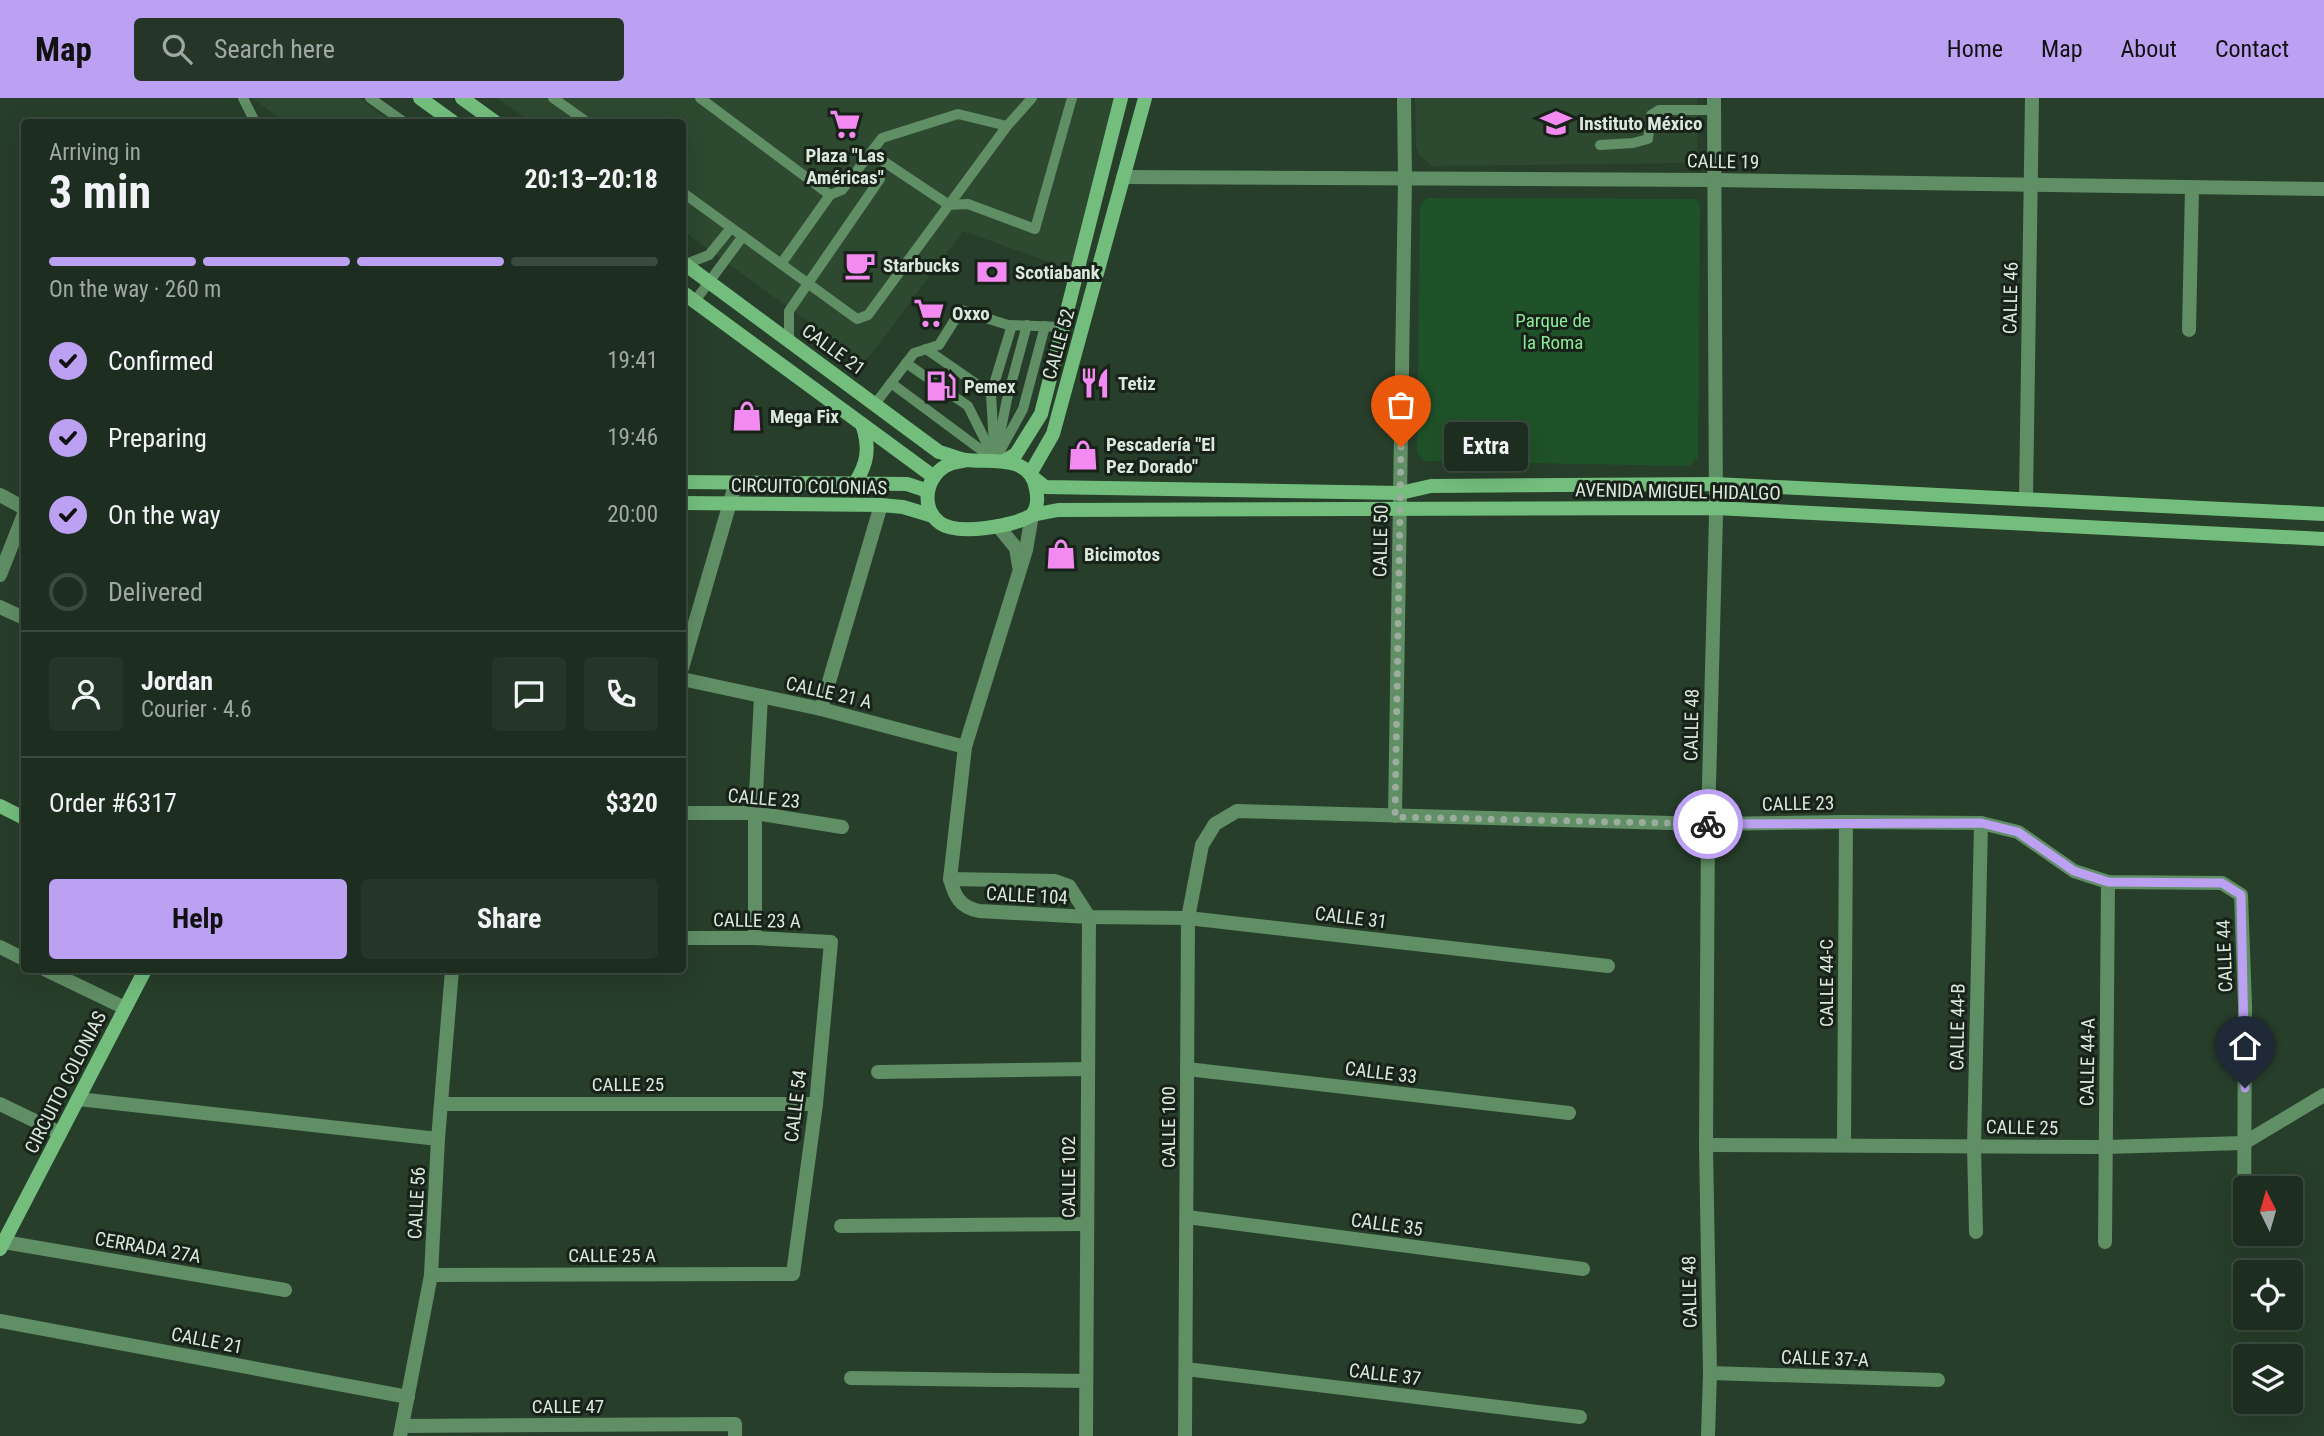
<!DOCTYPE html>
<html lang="en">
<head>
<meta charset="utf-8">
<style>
  body { margin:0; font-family:"Roboto Condensed",sans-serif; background:#253629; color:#f1f3f6; height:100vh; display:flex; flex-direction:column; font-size:26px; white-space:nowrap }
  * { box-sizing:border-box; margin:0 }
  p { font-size:23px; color:#a0a8a5 }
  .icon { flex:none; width:38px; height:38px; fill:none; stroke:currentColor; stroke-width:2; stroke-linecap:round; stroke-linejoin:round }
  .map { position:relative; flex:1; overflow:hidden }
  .panel { position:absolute; left:21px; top:21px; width:665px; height:854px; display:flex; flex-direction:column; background:#1d2e20; border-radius:7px; box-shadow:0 7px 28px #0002,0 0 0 2px #3b4a3e }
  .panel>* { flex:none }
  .needle { width:46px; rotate:355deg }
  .fabs { position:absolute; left:2233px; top:1078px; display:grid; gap:14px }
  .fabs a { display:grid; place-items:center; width:70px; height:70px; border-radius:7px; background:#1d2e20; box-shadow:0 7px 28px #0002,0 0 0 2px #3b4a3e; font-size:35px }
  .pin { position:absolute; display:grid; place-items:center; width:60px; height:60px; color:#fff; margin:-72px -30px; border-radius:50% 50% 50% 0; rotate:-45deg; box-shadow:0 0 7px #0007 }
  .pin .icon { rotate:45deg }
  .courier { position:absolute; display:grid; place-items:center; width:70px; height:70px; margin:-35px; border:5px solid #bca0f2; border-radius:50%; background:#fff; color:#222; box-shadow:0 2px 9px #0007 }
  .bubble { position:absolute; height:49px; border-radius:7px; background:#1d2e20; box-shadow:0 7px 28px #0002,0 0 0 2px #3b4a3e; font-size:23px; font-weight:700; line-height:49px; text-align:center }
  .summary em { font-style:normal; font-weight:700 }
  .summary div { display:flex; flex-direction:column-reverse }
  .summary { display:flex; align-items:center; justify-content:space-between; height:119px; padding:0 28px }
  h1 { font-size:46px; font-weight:700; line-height:52px }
  .bar { display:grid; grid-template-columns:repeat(4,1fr); gap:10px 7px; align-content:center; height:84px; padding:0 28px }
  .bar i { height:9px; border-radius:5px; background:#3b4a3e }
  .bar .current { background:#bca0f2 }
  .bar p { grid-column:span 4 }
  .line { display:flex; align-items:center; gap:18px; padding:0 28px; border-top:2px solid #3b4a3e }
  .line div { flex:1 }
  .round { display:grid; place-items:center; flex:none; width:74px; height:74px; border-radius:7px; background:#253629 }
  ol { padding:0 28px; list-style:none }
  li { display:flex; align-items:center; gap:21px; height:77px }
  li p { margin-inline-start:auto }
  li .icon { padding:7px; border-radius:50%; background:#bca0f2; color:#111; stroke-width:4 }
  li:last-child { color:#a0a8a5 }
  li i { width:38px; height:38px; border:4px solid #3b4a3e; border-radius:50% }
  .button { display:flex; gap:14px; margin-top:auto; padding:14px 28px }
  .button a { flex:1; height:80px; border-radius:7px; background:#bca0f2; color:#111; font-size:28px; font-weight:700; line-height:80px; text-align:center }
  .button a+a { background:#253629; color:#f1f3f6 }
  header { display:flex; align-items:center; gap:42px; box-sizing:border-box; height:98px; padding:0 35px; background:#bca0f2; color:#111 }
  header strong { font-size:33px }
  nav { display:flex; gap:38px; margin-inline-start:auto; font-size:24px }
  .search { width:490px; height:63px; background:#253629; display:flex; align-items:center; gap:18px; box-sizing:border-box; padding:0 24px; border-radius:7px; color:#a0a8a5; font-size:26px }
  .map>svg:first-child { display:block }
</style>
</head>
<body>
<header>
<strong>Map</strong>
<div class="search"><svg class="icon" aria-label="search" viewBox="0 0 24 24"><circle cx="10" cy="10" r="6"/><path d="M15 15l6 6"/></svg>Search here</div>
<nav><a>Home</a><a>Map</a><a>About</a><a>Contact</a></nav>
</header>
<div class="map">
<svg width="2324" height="1338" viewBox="0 0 2324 1338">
  <rect width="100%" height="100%" fill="#273e2a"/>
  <g fill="#2d4930">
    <path d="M252,0H359L392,24H285Z"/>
    <path d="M497,0H1120L1074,173L963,133L869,259L856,269L836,244L683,133L682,24H531Z"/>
    <path d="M1415,0H1697V57L1689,65L1432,68L1420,58L1416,50Z"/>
  </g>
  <path fill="#1f5229" d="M1427,100L1695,101L1700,106L1698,359L1689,368L1424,363L1417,355L1420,108Z"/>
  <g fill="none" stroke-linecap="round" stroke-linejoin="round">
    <g stroke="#608e65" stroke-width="10">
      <path d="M243,0L255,24"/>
      <path d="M370,0L404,24"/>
      <path d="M553,0L587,24"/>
      <path d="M700,0L830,97"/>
      <path d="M1600,47L1633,45L1648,41L1651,17L1659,12H1714"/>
      <path d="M871,55L949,107L968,106L1035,131L1072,0"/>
      <path d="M682,94L857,221L868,217L1007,28L1032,0"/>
      <path d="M686,166L709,157L731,130"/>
      <path d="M781,166L830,97L842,92L882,40L958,16L1007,28"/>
      <path d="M695,203L743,138"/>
      <path d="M789,242V213L880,81"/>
      <path d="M926,251L991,296L1012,227"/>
      <path d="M906,265L968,308L995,362"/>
      <path d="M891,285L992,360"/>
      <path d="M991,296L994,348"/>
      <path d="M875,306L914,255L939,247L961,212L1008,227L1061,229"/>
      <path d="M997,351L1007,301L1027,227"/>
      <path d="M995,362L1023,311L1045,228"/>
    </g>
    <g stroke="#608e65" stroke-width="14">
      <path d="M1123,79L1713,82L2324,91"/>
      <path d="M2189,232L2192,90"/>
      <path d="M0,397L24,410"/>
      <path d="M2026,401L2032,0"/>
      <path d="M1032,417L1026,452L965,649L950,781C955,799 960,809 979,813L1089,819L1188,820L1608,868"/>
      <path d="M998,428L1016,450L1019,468"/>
      <path d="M0,477L24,416"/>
      <path d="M0,509L24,520"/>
      <path d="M682,570L736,384"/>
      <path d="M682,581L821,611L965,649"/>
      <path d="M821,611L881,407"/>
      <path d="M682,715H755L842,729"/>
      <path d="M1395,718L1405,81L1404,0"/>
      <path d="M950,781L1055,783L1069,788L1089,819L1086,1338"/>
      <path d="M755,840V715L761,598"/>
      <path d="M0,849L24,861"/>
      <path d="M46,872L125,910"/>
      <path d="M1187,971L1569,1015"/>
      <path d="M878,974L1088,971"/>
      <path d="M78,1001L438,1041"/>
      <path d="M0,1006L60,1035"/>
      <path d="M441,1006H816"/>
      <path d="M1844,1046L1846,724"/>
      <path d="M1706,1047L2105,1049L2244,1045L2324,997"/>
      <path d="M1187,1119L1583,1171"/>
      <path d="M841,1128L1087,1126"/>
      <path d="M1976,1134L1974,1048L1981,725"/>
      <path d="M4,1144L285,1192"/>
      <path d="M2105,1144L2108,784"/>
      <path d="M431,1177L793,1176L816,1006L831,844L755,840H682"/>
      <path d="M0,1223L408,1299"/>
      <path d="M1186,1271L1580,1319"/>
      <path d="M1710,1275L1938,1282"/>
      <path d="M851,1280L1086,1283"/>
      <path d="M402,1328L735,1326V1338"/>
      <path d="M400,1338L431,1177L438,1041L452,872"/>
      <path d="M1185,1338L1188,820L1202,747L1215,726L1237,713L1708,726L1846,724L1981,725L2018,734L2074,773L2108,784L2222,785L2241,797L2245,908L2244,1130"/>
      <path d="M1708,1338L1710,1275L1706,1047L1708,726L1716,417L1714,0"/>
    </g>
    <g stroke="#73be7d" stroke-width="14">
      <path d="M420,0L453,24"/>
      <path d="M462,0L495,24"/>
      <path d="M682,164L939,354C948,356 957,361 966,362C991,365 1031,356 1036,391C1038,400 1038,409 1032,417C1014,428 958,438 940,425C919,410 926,375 950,366C954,364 961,364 966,362"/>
      <path d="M682,194L934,379"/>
      <path d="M1004,363L1016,356L1041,316L1121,0"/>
      <path d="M1030,376L1053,336L1145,0"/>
      <path d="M1035,381L1045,389L1400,395L1431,388L1715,386L2324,416"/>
      <path d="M682,384L907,386L928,393"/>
      <path d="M855,385C868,365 870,349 862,326"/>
      <path d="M682,405L881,407L903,409L933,418"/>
      <path d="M1032,417L1058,412L1715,410L2324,441"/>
      <path d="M0,708L24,720"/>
      <path d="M0,1151L145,872"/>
    </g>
  </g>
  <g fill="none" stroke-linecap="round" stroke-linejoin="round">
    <path stroke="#9cad9e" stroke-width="7" stroke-dasharray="0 12.6" d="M1401,349L1395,719L1708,726"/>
    <path stroke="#bca0f2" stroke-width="9" d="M1708,726L1981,725L2018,734L2074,773L2108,784L2222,785L2241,797L2245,990"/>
  </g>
  <defs>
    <g id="school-bare" transform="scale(2.415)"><path d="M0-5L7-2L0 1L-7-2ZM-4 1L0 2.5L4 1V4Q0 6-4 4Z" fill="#f38af2" stroke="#182219" stroke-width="2.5" paint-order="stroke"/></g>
    <g id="supermarket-bare" transform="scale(2.415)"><path d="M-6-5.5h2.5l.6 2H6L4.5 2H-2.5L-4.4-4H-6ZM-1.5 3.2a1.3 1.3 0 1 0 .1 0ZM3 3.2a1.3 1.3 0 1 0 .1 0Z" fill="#f38af2" stroke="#182219" stroke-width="2.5" paint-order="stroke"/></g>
    <g id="cafe-bare" transform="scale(2.415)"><path d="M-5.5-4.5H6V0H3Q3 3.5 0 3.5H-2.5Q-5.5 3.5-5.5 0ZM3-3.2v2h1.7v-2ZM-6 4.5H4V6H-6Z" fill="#f38af2" stroke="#182219" stroke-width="2.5" paint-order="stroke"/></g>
    <g id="bank-bare" transform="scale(2.415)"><path d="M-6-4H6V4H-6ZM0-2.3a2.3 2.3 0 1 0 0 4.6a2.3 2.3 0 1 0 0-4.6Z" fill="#f38af2" stroke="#182219" stroke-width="2.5" paint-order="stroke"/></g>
    <g id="restaurant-bare" transform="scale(2.415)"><path d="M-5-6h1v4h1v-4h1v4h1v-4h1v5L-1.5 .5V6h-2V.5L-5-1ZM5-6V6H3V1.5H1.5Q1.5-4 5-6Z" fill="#f38af2" stroke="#182219" stroke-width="2.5" paint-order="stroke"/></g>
    <g id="fuel-bare" transform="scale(2.415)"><path d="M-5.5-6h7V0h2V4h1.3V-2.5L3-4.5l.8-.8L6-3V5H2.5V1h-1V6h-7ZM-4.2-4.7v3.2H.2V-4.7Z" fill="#f38af2" stroke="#182219" stroke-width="2.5" paint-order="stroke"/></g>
    <g id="shop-bare" transform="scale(2.415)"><path d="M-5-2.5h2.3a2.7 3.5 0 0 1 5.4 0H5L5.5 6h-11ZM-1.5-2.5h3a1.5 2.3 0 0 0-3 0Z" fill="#f38af2" stroke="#182219" stroke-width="2.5" paint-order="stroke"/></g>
  </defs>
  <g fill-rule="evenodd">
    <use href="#school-bare" x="1556" y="25"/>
    <use href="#supermarket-bare" x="845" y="26"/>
    <use href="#cafe-bare" x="860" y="167"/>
    <use href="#bank-bare" x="992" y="174"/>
    <use href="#supermarket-bare" x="929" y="215"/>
    <use href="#restaurant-bare" x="1095" y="285"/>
    <use href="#fuel-bare" x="941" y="288"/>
    <use href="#shop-bare" x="747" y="318"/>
    <use href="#shop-bare" x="1083" y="357"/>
    <use href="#shop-bare" x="1061" y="456"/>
  </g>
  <g text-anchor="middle" stroke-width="6" stroke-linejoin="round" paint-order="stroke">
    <g font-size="19" font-weight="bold" fill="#dbe9dc" stroke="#182219" text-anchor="start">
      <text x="1579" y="32">Instituto México</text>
      <text x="845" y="64" text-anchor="middle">Plaza "Las<tspan x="845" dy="22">Américas"</tspan></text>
      <text x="883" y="174">Starbucks</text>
      <text x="1015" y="181">Scotiabank</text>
      <text x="952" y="222">Oxxo</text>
      <text x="1118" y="292">Tetiz</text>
      <text x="964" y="295">Pemex</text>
      <text x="770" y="325">Mega Fix</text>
      <text x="1106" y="353">Pescadería "El<tspan x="1106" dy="22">Pez Dorado"</tspan></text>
      <text x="1084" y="463">Bicimotos</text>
    </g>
    <g font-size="19" fill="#dbe9dc" stroke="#182219">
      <text transform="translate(1723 63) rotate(1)" y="7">CALLE 19</text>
      <text transform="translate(2010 200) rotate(-89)" y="7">CALLE 46</text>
      <text transform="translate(1058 246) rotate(-74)" y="7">CALLE 52</text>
      <text transform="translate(834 251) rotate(36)" y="7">CALLE 21</text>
      <text transform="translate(809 388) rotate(1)" y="7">CIRCUITO COLONIAS</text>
      <text transform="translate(1678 393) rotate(1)" y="7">AVENIDA MIGUEL HIDALGO</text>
      <text transform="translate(1380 443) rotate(-89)" y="7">CALLE 50</text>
      <text transform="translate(829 594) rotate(13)" y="7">CALLE 21 A</text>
      <text transform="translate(1691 627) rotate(-89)" y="7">CALLE 48</text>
      <text transform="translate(764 700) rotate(5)" y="7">CALLE 23</text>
      <text transform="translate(1798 705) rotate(-1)" y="7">CALLE 23</text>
      <text transform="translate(1027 797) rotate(3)" y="7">CALLE 104</text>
      <text transform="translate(1351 819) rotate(7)" y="7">CALLE 31</text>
      <text transform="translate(757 822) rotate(1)" y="7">CALLE 23 A</text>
      <text transform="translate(2224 858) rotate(-92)" y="7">CALLE 44</text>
      <text transform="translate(1826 885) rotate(-90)" y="7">CALLE 44-C</text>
      <text transform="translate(1957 929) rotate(-89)" y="7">CALLE 44-B</text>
      <text transform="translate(2087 964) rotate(-89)" y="7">CALLE 44-A</text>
      <text transform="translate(1381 974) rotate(7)" y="7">CALLE 33</text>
      <text transform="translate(65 984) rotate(-63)" y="7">CIRCUITO COLONIAS</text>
      <text x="628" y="993">CALLE 25</text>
      <text transform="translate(795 1008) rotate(-83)" y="7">CALLE 54</text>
      <text transform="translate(1168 1029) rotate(-90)" y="7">CALLE 100</text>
      <text transform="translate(2022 1029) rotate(1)" y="7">CALLE 25</text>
      <text transform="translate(1068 1079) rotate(-90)" y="7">CALLE 102</text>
      <text transform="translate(416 1105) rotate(-87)" y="7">CALLE 56</text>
      <text transform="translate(1387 1126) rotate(8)" y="7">CALLE 35</text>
      <text transform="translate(148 1149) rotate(10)" y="7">CERRADA 27A</text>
      <text x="612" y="1164">CALLE 25 A</text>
      <text transform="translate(1689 1194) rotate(-91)" y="7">CALLE 48</text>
      <text transform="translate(207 1242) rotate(11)" y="7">CALLE 21</text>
      <text transform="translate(1825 1260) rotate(2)" y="7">CALLE 37-A</text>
      <text transform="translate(1385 1276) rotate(7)" y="7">CALLE 37</text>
      <text x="568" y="1315">CALLE 47</text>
    </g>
    <g font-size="19" fill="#8aea98" stroke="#182219">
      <text x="1553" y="229">Parque de<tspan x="1553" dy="22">la Roma</tspan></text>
    </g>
  </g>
</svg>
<div class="fabs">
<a><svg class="needle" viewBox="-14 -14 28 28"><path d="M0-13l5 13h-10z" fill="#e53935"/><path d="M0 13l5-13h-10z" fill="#a0a8a5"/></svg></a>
<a><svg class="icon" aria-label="locate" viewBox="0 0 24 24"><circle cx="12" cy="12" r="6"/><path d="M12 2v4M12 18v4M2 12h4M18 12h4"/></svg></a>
<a><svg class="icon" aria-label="layers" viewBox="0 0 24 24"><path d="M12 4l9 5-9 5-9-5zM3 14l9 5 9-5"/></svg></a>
</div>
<div class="pin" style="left:1401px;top:349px;background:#ea580c"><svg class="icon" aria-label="bag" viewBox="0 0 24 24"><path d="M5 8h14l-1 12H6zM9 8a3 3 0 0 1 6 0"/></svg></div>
<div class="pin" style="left:2245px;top:990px;background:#1f2937"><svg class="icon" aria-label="home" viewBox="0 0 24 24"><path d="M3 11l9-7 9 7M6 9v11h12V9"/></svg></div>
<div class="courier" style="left:1708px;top:726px"><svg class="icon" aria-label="bike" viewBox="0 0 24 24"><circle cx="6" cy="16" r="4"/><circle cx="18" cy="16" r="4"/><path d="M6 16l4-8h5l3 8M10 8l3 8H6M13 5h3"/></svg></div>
<div class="bubble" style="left:1444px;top:324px;width:84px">Extra</div>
<section class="panel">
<div class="summary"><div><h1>3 min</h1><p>Arriving in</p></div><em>20:13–20:18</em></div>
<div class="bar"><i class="current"></i><i class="current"></i><i class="current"></i><i></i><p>On the way · 260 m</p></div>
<ol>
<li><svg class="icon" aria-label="check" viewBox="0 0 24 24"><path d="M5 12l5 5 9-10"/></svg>Confirmed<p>19:41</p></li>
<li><svg class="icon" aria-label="check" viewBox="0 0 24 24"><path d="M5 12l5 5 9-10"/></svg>Preparing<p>19:46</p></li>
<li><svg class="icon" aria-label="check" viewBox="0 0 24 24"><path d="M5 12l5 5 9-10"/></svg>On the way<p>20:00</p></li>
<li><i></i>Delivered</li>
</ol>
<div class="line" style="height:126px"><a class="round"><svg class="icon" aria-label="person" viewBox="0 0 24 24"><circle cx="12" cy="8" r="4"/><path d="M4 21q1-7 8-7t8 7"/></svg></a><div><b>Jordan</b><p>Courier · 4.6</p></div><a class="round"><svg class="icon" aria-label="chat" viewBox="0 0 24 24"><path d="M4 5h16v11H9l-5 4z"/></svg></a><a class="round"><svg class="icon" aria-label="phone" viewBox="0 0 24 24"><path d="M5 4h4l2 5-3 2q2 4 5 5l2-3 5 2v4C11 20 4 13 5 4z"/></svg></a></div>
<div class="line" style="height:91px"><div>Order #6317</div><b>$320</b></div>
<div class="button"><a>Help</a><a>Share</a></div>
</section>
</div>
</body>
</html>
